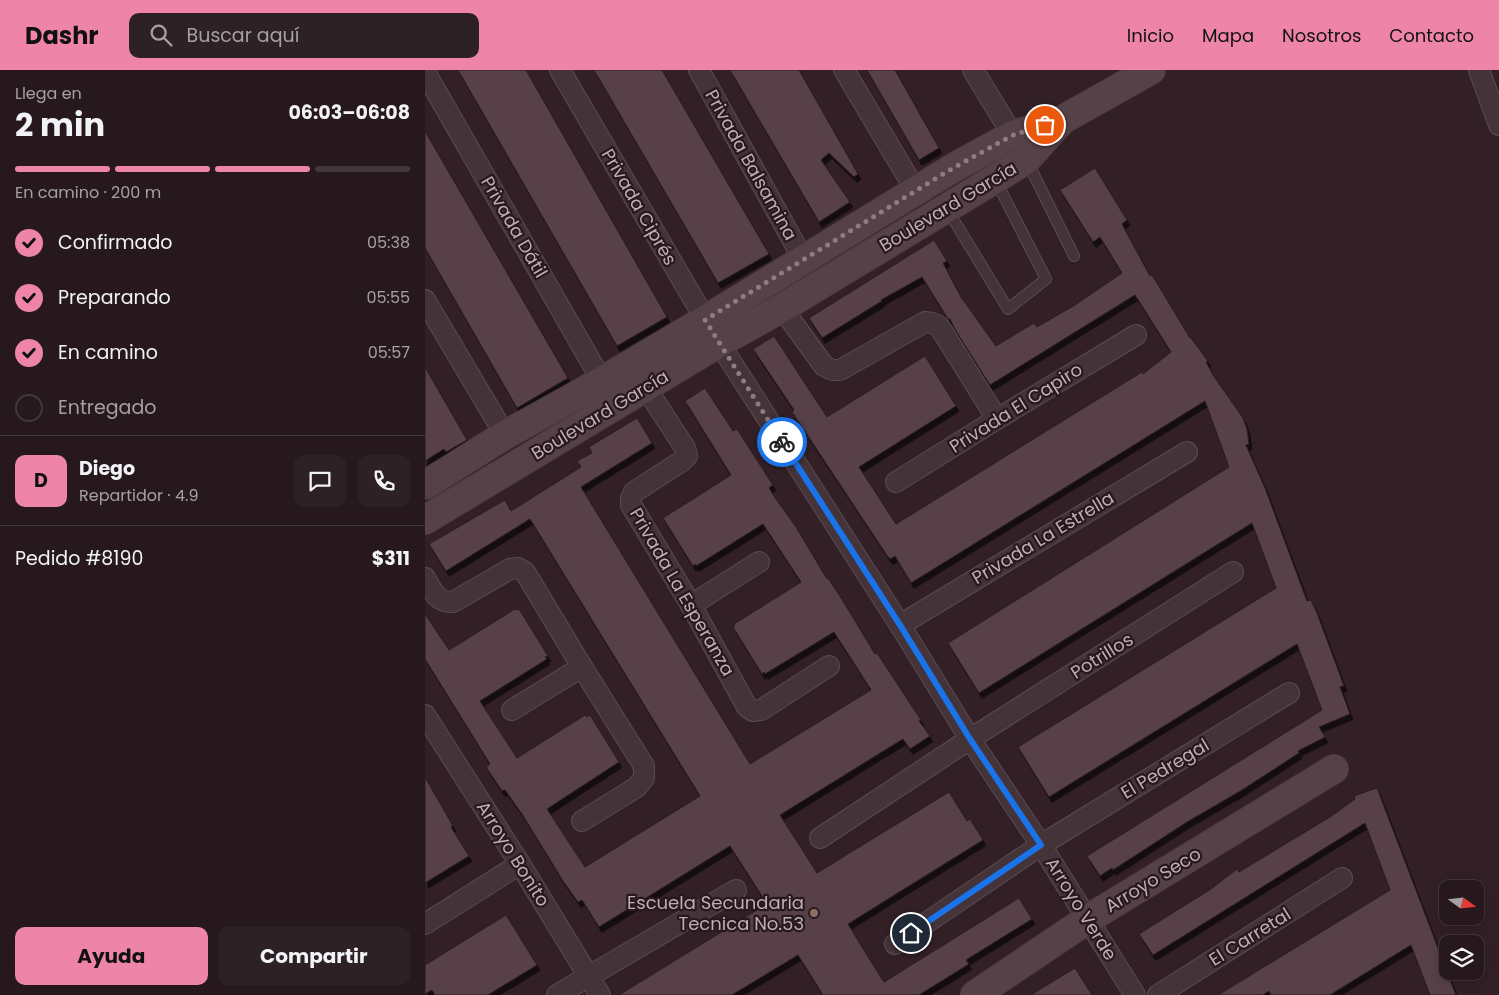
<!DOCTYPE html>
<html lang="es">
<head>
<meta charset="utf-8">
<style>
  body { margin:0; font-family:Poppins,sans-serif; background:#2e2126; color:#f1f3f6; height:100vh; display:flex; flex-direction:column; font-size:19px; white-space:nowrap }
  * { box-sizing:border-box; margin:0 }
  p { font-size:16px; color:#a4a0a4 }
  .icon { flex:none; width:28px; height:28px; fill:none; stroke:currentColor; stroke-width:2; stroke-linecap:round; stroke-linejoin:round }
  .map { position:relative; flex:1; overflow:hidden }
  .side { display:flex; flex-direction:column; background:#26181d; width:425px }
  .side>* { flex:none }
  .needle { width:32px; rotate:105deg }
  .tools { position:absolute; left:1014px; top:810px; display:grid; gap:10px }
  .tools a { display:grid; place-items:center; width:45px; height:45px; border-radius:10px; background:#26181d; box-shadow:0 2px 12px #0003,0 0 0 1px #42373b; font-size:25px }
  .pin { position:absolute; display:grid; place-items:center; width:42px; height:42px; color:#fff; margin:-21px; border:2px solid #fff; border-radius:50%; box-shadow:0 1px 5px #0007 }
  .courier { position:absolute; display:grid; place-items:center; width:50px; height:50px; margin:-25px; border:4px solid #1a73e8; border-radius:50%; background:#fff; color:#222; box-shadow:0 1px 6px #0007 }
  .head em { font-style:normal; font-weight:700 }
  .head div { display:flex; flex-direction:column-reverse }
  .head { display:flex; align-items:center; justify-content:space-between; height:85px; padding:0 15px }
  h1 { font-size:32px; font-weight:700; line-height:38px }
  .bar { display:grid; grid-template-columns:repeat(4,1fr); gap:8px 5px; align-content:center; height:60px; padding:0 15px }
  .bar i { height:6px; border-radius:4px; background:#42373b }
  .bar .on { background:#ee85a8 }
  .bar p { grid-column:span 4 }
  .line { display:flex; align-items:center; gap:12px; padding:0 15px; border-top:1px solid #42373b }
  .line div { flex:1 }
  .round { display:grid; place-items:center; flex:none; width:52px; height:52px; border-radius:10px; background:#2e2126 }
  ol { padding:0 15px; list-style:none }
  li { display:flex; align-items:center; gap:15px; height:55px }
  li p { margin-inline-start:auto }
  li .icon { padding:5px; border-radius:50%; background:#ee85a8; color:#111; stroke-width:4 }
  li:last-child { color:#a4a0a4 }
  li i { width:28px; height:28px; border:2px solid #42373b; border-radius:50% }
  .primary-button { display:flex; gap:10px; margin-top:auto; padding:10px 15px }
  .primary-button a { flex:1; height:58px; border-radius:10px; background:#ee85a8; color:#111; font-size:20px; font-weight:700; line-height:58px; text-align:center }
  .primary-button a+a { background:#2e2126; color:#f1f3f6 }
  header { display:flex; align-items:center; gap:30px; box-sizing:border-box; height:70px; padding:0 25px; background:#ee85a8; color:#111 }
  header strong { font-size:24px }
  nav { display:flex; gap:28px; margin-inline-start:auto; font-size:18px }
  .search { width:350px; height:45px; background:#2e2126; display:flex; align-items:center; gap:12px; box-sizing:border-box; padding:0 18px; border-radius:10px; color:#a4a0a4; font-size:19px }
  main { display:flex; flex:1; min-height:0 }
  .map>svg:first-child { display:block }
</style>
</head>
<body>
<header>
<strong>Dashr</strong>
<div class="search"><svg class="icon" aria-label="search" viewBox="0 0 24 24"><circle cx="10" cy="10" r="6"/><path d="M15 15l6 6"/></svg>Buscar aquí</div>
<nav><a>Inicio</a><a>Mapa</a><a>Nosotros</a><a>Contacto</a></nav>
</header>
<main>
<section class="side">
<div class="head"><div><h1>2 min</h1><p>Llega en</p></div><em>06:03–06:08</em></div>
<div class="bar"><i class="on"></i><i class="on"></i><i class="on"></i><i></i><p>En camino · 200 m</p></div>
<ol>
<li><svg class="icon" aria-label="check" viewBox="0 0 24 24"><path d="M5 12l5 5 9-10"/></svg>Confirmado<p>05:38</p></li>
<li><svg class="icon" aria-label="check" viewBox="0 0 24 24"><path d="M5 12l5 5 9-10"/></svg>Preparando<p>05:55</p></li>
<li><svg class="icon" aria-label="check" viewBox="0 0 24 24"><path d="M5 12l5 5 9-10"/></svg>En camino<p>05:57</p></li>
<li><i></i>Entregado</li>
</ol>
<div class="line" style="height:90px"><b class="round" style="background:#ee85a8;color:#111">D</b><div><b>Diego</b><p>Repartidor · 4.9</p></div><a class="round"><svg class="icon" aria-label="chat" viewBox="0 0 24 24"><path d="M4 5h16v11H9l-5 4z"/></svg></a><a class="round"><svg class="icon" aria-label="phone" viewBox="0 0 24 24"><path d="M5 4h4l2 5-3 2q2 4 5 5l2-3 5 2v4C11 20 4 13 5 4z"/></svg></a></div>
<div class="line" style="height:65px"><div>Pedido #8190</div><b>$311</b></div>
<div class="primary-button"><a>Ayuda</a><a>Compartir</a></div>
</section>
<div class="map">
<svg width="1074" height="925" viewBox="0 0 1074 925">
  <defs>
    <filter id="shadow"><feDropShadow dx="3" dy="5.5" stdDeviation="0" flood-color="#0009"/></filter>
  </defs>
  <rect width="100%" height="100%" fill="#332027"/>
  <g fill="#58414a" stroke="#2a1b20" filter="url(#shadow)">
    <path d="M33,0H101L242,247L192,276Z"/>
    <path d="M169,0H237L344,184L293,213Z"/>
    <path d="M305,0H374L433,104L429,107L404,83L396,90L425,132L394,152Z"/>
    <path d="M442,0H470L514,78L494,90Z"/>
    <path d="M0,61L143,308L92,338L0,178Z"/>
    <path d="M670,98L702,150L697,154L725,206L727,205L735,218L765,268H766L783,291L781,292L788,305L818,348L822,359L824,374L821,375L840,418L882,531L886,530L892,543L919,616L915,617L925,644L894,657L900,667L873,681L874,683L817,720L762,752L688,800L687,798L675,806L662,786L897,640L872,574L624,727L593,677L851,518L827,453L554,623L523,573L804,397L780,331L486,513L470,486L466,489L463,487L367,342L369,340L328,279L349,266L402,347L500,286L531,336L434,397L471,454L717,302L718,304L746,282L710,225L565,315L531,261L525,249H523L497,207L456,230L457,231L397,268L384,248L509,170L522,191L518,193L536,227L571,276L609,253L612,257L650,235L697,203L675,167L668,172L635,120Z"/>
    <path d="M0,297L42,370L21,382L19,379L0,391Z"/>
    <path d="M280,318L308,361L312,359L348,415L344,418L351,429L371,457L402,509L403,508L418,531L450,584L452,583L458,592L496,650L494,651L505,666L485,679L478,669L355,745L392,803L524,722L542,751L545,749L558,770L423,854L440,882L459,912L594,828L607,849L541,890L544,894L494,925H398L373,885L307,925H194L342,834L305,776L174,857L157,830L153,832L138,811L97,744L80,720L77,721L61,697L65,694L0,589V544L24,580L90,539L91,540L94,539L123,586L120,587L122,589L55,631L92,688L160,645L162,647L165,645L194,692L122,739L160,797L275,726L105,449L21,501L4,474L80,430L86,441L156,397L152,391L167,383L164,377L212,348L227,373L156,417L325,694L446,620L409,562L340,604L339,602L337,604L308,557L310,556L309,554L376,512L338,454L271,496L270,494L268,496L238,448L306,405L260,331Z"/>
    <path d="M0,707L28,756L26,757L44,786L0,813Z"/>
    <path d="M952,718L1031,925H1005L986,875L905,925H846L844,921L838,925H793L965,820L940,753L728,885L714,864L786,819L812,799L814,802L905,747L930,729L929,726Z"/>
    <path d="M81,845L112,895L63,925H10L7,920L0,924V895Z"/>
    <path d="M650,898L667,925H606L640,904Z"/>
  </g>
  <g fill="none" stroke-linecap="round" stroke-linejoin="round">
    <g stroke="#5c4b51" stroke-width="12">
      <g id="lane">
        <path d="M602,91L649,186"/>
        <path d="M522,139L583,239L621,209L570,109"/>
      </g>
    </g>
    <g stroke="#5c4b51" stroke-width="22">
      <g id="street">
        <path d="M135,0L294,273L475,555L545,669L616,775L710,925"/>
        <path d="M274,0L378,189"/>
        <path d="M419,0L491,121"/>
        <path d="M548,0L595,77"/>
        <path d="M1054,0L1074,55"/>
        <path d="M0,2L177,311"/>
        <path d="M0,230L80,365"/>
        <path d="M357,238L399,296L407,300H415L500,252L507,253L514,256L572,349"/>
        <path d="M221,318L260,378L262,386L257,391L209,422L206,428V435L266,535L322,637L328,641L336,640L404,596"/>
        <path d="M471,412L572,349L711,265"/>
        <path d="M0,508C7,520 12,533 28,532L85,499L93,498L100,502L157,597L219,696V708L212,717L157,751"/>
        <path d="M266,535L334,492"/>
        <path d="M475,555L762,382"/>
        <path d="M87,640L157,597"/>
        <path d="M0,645L95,794L175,925"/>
        <path d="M395,768L545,669L808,502"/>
        <path d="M0,854L95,794"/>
        <path d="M470,874L616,775L864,623"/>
        <path d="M132,925L311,820"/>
        <path d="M733,925L917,808"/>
      </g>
    </g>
    <g stroke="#4d3d42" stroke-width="30">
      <g id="secondary">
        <path d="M0,415L80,365L177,311L280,250L528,98L588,65L637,50L726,0"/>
        <path d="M0,450L294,273L357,238L601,90L637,50"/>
        <path d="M550,925L663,849L909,699"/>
      </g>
    </g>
    <use href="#lane" stroke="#443339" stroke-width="10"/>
    <use href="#street" stroke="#443339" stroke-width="20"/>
    <use href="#secondary" stroke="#564148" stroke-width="28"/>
  </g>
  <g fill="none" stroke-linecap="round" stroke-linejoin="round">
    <path stroke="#8f7c83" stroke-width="5" stroke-dasharray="0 9" d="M357,372L280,250L528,98L588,65L620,55"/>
    <path stroke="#1a73e8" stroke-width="6" d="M357,372L475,555L545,669L616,775L486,863"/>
  </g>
  <circle fill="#8d6e63" stroke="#28191e" stroke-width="2" cx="389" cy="843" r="5"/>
  <g text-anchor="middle" stroke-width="4.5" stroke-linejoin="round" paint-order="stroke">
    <g font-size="18" fill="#c1adb4" stroke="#28191e">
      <text transform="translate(326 95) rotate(61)" y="6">Privada Balsamina</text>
      <text transform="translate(214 137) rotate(60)" y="6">Privada Ciprés</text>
      <text transform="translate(523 137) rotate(-31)" y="6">Boulevard García</text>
      <text transform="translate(89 157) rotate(60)" y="6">Privada Dátil</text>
      <text transform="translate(591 338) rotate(-32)" y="6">Privada El Capiro</text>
      <text transform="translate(175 345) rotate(-31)" y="6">Boulevard García</text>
      <text transform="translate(618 468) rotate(-31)" y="6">Privada La Estrella</text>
      <text transform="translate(257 522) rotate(60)" y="6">Privada La Esperanza</text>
      <text transform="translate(677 586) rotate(-32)" y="6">Potrillos</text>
      <text transform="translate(740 699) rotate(-31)" y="6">El Pedregal</text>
      <text transform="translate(88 784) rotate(58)" y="6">Arroyo Bonito</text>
      <text transform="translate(728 810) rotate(-31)" y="6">Arroyo Seco</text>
      <text transform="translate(656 839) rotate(58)" y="6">Arroyo Verde</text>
      <text transform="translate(825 867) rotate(-32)" y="6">El Carretal</text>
    </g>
    <g font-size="18" fill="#c1adb4" stroke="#28191e" text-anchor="end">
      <text x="379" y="839">Escuela Secundaria<tspan x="379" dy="21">Tecnica No.53</tspan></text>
    </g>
  </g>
</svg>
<div class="tools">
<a><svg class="needle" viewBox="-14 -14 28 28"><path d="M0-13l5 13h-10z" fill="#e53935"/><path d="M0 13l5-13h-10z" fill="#a4a0a4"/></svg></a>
<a><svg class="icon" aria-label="layers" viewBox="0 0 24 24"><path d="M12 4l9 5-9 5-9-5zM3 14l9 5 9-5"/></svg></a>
</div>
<div class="pin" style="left:620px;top:55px;background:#ea580c"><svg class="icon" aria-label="bag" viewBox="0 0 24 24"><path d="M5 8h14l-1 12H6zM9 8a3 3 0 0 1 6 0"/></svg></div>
<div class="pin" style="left:486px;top:863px;background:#1f2937"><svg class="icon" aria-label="home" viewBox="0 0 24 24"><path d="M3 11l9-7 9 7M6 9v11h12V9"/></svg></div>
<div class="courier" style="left:357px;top:372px"><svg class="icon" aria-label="bike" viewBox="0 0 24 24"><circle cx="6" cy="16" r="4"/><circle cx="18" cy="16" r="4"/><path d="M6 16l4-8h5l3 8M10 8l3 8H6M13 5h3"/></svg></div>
</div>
</main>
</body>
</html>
